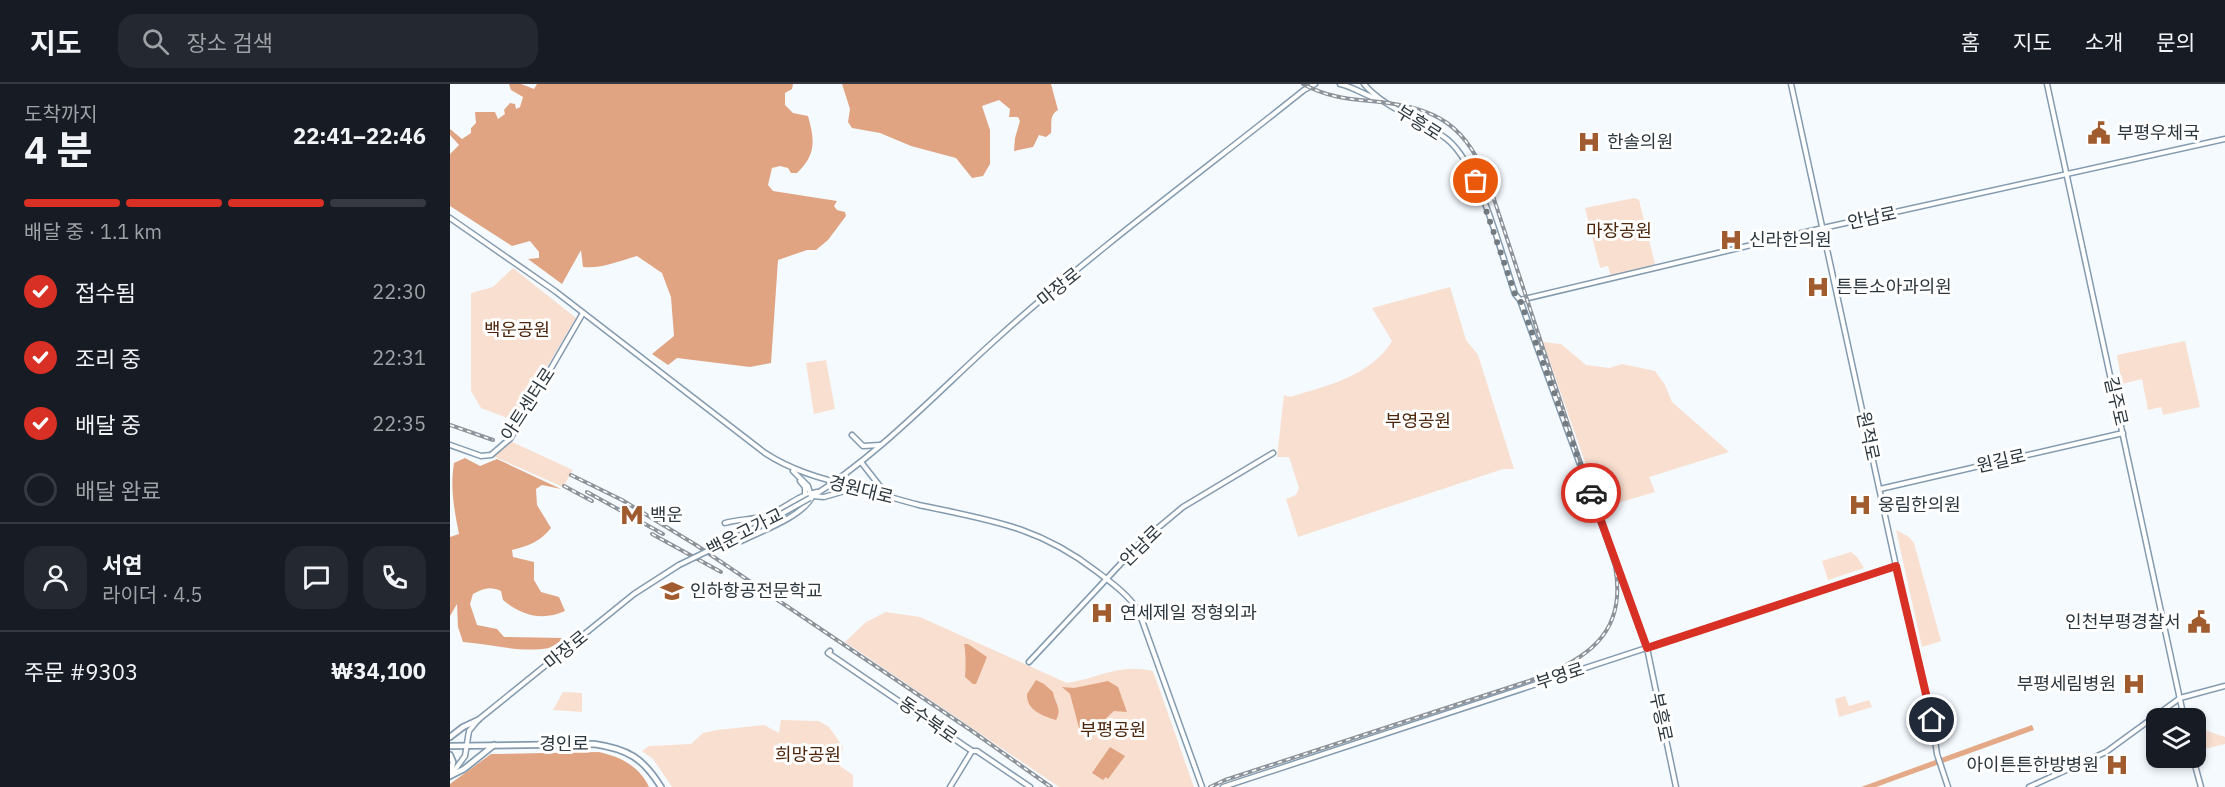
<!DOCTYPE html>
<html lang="ko">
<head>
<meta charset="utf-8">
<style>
  body { margin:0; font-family:"IBM Plex Sans","Noto Sans KR",sans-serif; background:#242831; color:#f1f3f6; height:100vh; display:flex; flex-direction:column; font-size:22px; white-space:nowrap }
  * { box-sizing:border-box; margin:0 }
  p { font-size:20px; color:#9ea1a6 }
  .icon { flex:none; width:33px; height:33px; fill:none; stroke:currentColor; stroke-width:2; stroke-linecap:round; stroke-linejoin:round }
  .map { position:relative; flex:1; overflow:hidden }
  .side { display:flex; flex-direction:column; background:#171b24; width:450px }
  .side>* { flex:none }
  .fabs { position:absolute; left:1696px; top:624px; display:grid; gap:12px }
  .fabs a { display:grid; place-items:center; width:60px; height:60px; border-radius:12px; background:#171b24; box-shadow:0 3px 9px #0003; font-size:30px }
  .pin { position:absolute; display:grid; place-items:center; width:51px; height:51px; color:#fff; margin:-26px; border:3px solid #fff; border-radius:50%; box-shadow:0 2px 6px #0007 }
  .courier { position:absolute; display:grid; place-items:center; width:60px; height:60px; margin:-30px; border:4px solid #d93025; border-radius:50%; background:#fff; color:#222; box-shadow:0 2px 8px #0007 }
  .summary em { font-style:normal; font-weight:700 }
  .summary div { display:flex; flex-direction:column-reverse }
  .summary { display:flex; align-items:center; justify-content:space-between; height:102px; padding:0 24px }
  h1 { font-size:39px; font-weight:700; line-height:45px }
  .bar { display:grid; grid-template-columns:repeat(4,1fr); gap:9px 6px; align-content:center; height:72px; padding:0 24px }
  .bar i { height:8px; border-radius:4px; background:#363941 }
  .bar .on { background:#d93025 }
  .bar p { grid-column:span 4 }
  .line { display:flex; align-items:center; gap:15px; padding:0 24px; border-top:2px solid #363941 }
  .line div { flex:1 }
  .round { display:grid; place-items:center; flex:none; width:63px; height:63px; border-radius:18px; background:#242831 }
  ol { padding:0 24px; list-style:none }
  li { display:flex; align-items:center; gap:18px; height:66px }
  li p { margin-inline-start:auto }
  li .icon { padding:6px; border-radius:50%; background:#d93025; color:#fff; stroke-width:4 }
  li:last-child { color:#9ea1a6 }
  li i { width:33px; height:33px; border:3px solid #363941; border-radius:50% }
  header { display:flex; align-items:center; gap:36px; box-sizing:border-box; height:84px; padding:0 30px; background:#171b24; border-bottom:2px solid #363941 }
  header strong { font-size:28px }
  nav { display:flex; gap:33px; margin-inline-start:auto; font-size:21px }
  .search { width:420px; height:54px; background:#242831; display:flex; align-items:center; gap:15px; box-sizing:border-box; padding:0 21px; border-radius:18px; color:#9ea1a6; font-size:22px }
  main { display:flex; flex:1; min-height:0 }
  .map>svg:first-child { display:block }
</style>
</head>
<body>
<header>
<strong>지도</strong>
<div class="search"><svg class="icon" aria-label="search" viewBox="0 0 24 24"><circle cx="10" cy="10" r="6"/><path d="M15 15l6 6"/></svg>장소 검색</div>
<nav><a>홈</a><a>지도</a><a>소개</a><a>문의</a></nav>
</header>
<main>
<section class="side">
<div class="summary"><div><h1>4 분</h1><p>도착까지</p></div><em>22:41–22:46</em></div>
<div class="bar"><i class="on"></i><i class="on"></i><i class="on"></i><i></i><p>배달 중 · 1.1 km</p></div>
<ol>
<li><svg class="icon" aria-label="check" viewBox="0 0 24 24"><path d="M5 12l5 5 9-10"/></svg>접수됨<p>22:30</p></li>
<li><svg class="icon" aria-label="check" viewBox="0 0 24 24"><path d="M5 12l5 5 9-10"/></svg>조리 중<p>22:31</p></li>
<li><svg class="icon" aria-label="check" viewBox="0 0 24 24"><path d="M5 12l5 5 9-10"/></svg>배달 중<p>22:35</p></li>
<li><i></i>배달 완료</li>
</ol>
<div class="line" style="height:108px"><a class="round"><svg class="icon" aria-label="person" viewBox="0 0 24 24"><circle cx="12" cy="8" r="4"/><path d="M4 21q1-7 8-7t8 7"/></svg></a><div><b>서연</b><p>라이더 · 4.5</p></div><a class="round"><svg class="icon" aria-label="chat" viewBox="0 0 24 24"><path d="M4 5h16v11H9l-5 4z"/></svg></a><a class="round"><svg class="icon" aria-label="phone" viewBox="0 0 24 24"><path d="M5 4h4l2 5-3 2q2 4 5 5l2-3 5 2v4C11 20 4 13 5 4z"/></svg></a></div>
<div class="line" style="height:78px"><div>주문 #9303</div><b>₩34,100</b></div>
</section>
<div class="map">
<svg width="1775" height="703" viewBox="0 0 1775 703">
  <rect width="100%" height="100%" fill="#f5faff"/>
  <g fill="#f9dfd0">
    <path d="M1184,114L1189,116L1205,180L1204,183L1161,194L1158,182L1150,184L1135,124Z"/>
    <path d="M63,184L126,234L65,337L31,324L21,307V209L43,203Z"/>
    <path d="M1000,203L1016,256L1028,271L1064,385H1053L848,453L836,415L846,411L849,404L839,373H827L834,311L840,313C876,302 921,292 942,257L922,224Z"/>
    <path d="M1735,257L1750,323L1713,331L1711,323L1698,326L1692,295L1672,300L1667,271Z"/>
    <path d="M1093,258L1111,260L1136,281L1159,284L1172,280L1205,287L1215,301L1222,318L1279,368L1199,393L1205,408L1151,424Z"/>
    <path d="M376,276L385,325L364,330L356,279Z"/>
    <path d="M60,357L123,386L113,403L43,372Z"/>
    <path d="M1446,446L1459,453L1464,459L1491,557L1472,563Z"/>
    <path d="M1401,468L1407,473L1414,484L1378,496L1372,477Z"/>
    <path d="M436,528L470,533L617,599C649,594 669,579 703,587L744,703H609L395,558L416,538Z"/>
    <path d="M113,608L132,609V628L103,626Z"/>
    <path d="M1395,612L1399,622L1419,616L1422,623L1389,633L1385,615Z"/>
    <path d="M331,636L369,637L379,643L393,663L390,682L403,691V703H222L203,675L192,667L199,662L241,660L253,649L267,646L314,641L329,649Z"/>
    <path d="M1751,645L1775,653V660L1750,666L1746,647Z"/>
  </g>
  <g fill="#e0a482">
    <path d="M59,0H71L84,5L87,0H343L342,5L335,9V21L343,29L358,32C365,57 366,71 347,89H341L338,84L330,82L322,84L318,101L323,107L387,117L384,122L387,126L395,128L396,132L378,156L366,166H357L328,176L321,279L300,283L227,274L218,281L202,270L224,252L221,213L212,189L187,172C169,177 151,185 133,183L131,166L112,200L78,175L89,174V168L80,157L62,162L0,122V70L9,61L0,51V30V45L12,55L21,49V44L26,39L25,28H45L48,35L55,30L54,26L60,19L65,20L66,25L70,23L73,13L61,6Z"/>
    <path d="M392,0H601L608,26C599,31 602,40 601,49L596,53L589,51L583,63L564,67L565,54L570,37L568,33H559L560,25L549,16L532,22L540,46V80L533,92L522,94L506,74L461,62L430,49L402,44L398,38L400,25Z"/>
    <path d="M15,374L30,382L47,375L111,405L92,401L86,405L87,421L101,444C90,458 78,462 62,466L63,473L84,478V496L91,508L109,513L115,527C93,537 72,532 53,516L51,507C41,502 33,504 23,510L20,520L27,541L47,545L54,553L115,554C110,557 104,562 99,564C70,569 41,560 13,558L8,543L7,520L0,532V453L9,450C4,425 0,403 4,379Z"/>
    <path d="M514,560H518L537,573L526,600H523L515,593C516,586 516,567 514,560Z"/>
    <path d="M586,596L594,600L603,608C604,618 613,625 606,636C593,632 576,626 577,610Z"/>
    <path d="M658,597L668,603L677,628L664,627C652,637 646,649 629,644L620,610L612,603L624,604Z"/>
    <path d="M660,663L675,672L658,695L656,693L653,696L642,689Z"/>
    <path d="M149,668C171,673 189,682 199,703H0V700L41,670Z"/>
  </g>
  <path fill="#e4a987" d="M1582,641L1584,646L1426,703H1411Z"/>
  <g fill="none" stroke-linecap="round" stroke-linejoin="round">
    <g stroke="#849baf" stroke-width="7">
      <g id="secondary">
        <path d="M890,0C904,3 916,12 930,16"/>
        <path d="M914,0C936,26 972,35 998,56C1030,83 1051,169 1065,210L1070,216L1197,564L1226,703"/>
        <path d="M1341,0L1446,482L1482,636L1487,670L1498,703"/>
        <path d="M1597,0L1734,634"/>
        <path d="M0,134L105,207L315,369C344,388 374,395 408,404C428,409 449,416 469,421C539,436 588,442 646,487C662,499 679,511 689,528L752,703"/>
        <path d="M1070,216L1373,144L1775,55"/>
        <path d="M402,351L413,362L430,361"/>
        <path d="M55,359L60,355L133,229"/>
        <path d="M0,361L31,372L41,371"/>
        <path d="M411,378L436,410"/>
        <path d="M343,387L358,402L360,409"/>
        <path d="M350,397L355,403V410"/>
        <path d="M1430,405L1673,349"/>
        <path d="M363,412L374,413L405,404"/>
        <path d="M360,414C432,369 490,305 553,249C649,163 754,86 854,6L865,0"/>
        <path d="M275,439C289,435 304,436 318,431C336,424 348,411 367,408"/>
        <path d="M289,458C309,448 352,433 362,413"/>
        <path d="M380,567L378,569L522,667H527L580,703"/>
        <path d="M579,578L691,458L733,423L823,369"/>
        <path d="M1706,632L1724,634"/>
        <path d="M1743,674L1751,703"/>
        <path d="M1,691L15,672L19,647L28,636L184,510L229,481"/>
        <path d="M500,703L522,667"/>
        <path d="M773,703L1446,482"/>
        <path d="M1579,703L1656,668L1730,614L1775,602"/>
      </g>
    </g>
    <g stroke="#849baf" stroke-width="8">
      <g id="primary">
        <path d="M0,653L13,643L28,636"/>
        <path d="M0,662L144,660C178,665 193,674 211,703"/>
        <path d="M0,671L3,678L0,691"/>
        <path d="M0,692L14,685L44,661"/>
      </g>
    </g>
    <use href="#secondary" stroke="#fff" stroke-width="4"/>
    <use href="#primary" stroke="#fff" stroke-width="4.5"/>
    <g stroke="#8c939a" stroke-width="4">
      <g id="rail">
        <path d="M0,341L43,356"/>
        <path d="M121,391L172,416L246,461L522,647L601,703"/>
        <path d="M114,402L142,417"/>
        <path d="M137,408L213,450"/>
        <path d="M202,450L271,488"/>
        <path d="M760,703L775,696L1079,597C1135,577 1178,550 1165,483L1041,106C1017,40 988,23 920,17C896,15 875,12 853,0"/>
      </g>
    </g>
    <use href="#rail" stroke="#fff" stroke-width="1.5" stroke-dasharray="4.5" stroke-linecap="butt"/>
    <g stroke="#849baf" stroke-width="7" stroke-linecap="butt">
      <g id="secondary-bridge">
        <path d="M41,371L55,359"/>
        <path d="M229,481L315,439L360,414"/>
      </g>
    </g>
    <use href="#secondary-bridge" stroke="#fff" stroke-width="4"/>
  </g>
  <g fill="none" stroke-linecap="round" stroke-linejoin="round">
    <path stroke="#737b82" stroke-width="6" stroke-dasharray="0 10.8" d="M1026,97L1065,210L1070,216L1141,409"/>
    <path stroke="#d93025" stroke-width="8" d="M1141,409L1197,564L1446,482L1482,636"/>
  </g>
  <defs>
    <g id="civic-bare" transform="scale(1.8)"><path d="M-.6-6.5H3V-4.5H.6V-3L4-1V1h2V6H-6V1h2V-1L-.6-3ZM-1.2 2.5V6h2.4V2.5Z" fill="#a05b2f" stroke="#fff" stroke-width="2.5" paint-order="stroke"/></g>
    <g id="hospital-bare" transform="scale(1.8)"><path d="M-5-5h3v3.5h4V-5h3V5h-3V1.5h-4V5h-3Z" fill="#a05b2f" stroke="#fff" stroke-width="2.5" paint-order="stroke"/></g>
    <g id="metro-bare" transform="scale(1.8)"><path d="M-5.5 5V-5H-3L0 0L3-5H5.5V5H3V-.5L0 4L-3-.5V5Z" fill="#a05b2f" stroke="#fff" stroke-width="2.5" paint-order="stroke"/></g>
    <g id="university-bare" transform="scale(1.8)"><path d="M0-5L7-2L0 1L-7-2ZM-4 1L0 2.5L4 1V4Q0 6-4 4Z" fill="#a05b2f" stroke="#fff" stroke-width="2.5" paint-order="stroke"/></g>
  </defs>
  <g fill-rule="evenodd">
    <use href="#civic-bare" x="1649" y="49"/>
    <use href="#hospital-bare" x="1139" y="58"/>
    <use href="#hospital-bare" x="1281" y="156"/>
    <use href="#hospital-bare" x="1368" y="203"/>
    <use href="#hospital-bare" x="1410" y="421"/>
    <use href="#metro-bare" x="182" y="431"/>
    <use href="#university-bare" x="222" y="507"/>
    <use href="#hospital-bare" x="652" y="529"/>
    <use href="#civic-bare" x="1749" y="538"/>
    <use href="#hospital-bare" x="1684" y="600"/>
    <use href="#hospital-bare" x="1667" y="681"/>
  </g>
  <g text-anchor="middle" stroke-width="6" stroke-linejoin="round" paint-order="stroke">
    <g font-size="18" fill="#2d373f" stroke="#fff">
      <text transform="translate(969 39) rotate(32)" y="6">부흥로</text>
      <text transform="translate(1422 134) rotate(-12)" y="6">안남로</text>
      <text transform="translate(609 203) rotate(-39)" y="6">마장로</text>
      <text transform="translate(1666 317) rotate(77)" y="6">길주로</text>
      <text transform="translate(78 320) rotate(-57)" y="6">아트센터로</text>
      <text transform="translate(1418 352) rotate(78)" y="6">원적로</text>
      <text transform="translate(1551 377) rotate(-13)" y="6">원길로</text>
      <text transform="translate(411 406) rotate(14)" y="6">경원대로</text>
      <text transform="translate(295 448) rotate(-27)" y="6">백운고가교</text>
      <text transform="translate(691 462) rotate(-44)" y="6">안남로</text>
      <text transform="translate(116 566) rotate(-39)" y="6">마장로</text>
      <text transform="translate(1110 592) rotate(-18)" y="6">부영로</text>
      <text transform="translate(1211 633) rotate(78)" y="6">부흥로</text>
      <text transform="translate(478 636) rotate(35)" y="6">동수북로</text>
      <text x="114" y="666">경인로</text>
    </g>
    <g font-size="18" fill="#2d373f" stroke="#fff" text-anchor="start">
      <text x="1667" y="55">부평우체국</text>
      <text x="1157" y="64">한솔의원</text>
      <text x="1299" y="162">신라한의원</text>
      <text x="1386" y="209">튼튼소아과의원</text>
      <text x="1428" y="427">웅림한의원</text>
      <text x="200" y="437">백운</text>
      <text x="240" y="513">인하항공전문학교</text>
      <text x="670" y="535">연세제일 정형외과</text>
      <text x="1731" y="544" text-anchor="end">인천부평경찰서</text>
      <text x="1666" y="606" text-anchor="end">부평세림병원</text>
      <text x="1649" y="687" text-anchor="end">아이튼튼한방병원</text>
    </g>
    <g font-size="18" fill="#4d260c" stroke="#fff">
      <text x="1169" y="153">마장공원</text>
      <text x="67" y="252">백운공원</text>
      <text x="968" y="343">부영공원</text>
      <text x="663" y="652">부평공원</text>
      <text x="358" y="677">희망공원</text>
    </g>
  </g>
</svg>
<div class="fabs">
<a><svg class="icon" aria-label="layers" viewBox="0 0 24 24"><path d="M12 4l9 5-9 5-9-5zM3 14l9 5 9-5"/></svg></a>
</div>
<div class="pin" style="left:1026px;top:97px;background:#ea580c"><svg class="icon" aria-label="bag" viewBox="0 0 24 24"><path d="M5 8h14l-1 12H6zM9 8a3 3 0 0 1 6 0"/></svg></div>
<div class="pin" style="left:1482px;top:636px;background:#1f2937"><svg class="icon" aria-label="home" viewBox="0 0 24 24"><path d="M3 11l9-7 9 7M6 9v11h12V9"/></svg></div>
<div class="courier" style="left:1141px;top:409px"><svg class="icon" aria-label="car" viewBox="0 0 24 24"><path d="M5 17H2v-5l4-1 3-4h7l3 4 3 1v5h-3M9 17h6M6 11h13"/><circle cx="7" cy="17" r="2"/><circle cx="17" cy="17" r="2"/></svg></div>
</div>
</main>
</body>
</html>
